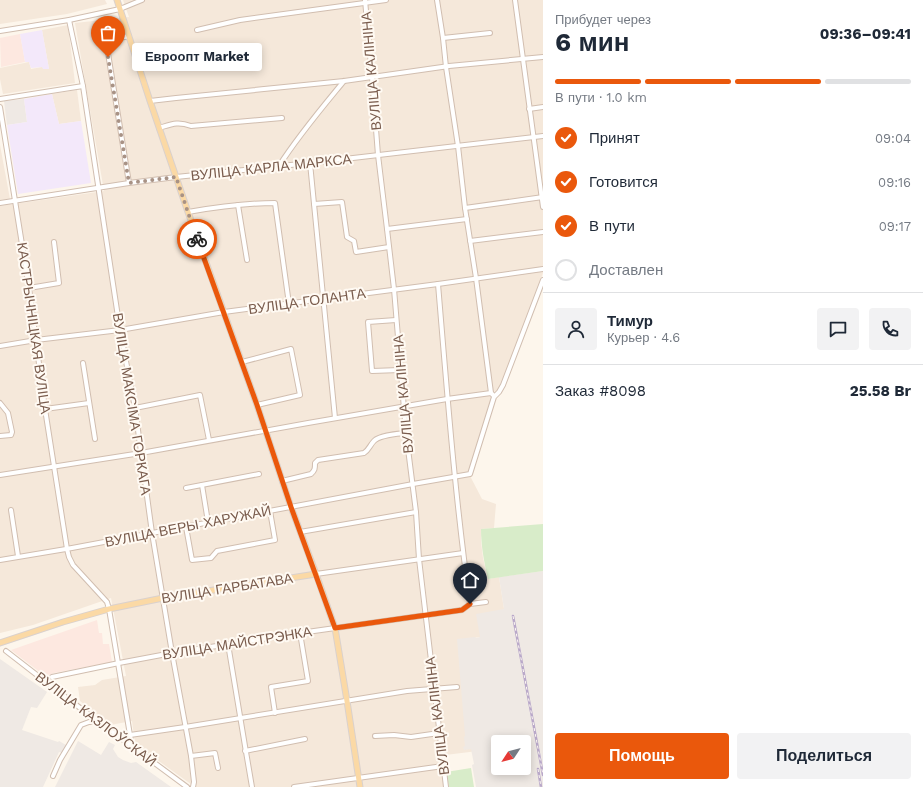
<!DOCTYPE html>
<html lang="ru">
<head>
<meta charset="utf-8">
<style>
  body { margin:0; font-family:"Work Sans",sans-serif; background:#f2f2f3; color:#1f2937; height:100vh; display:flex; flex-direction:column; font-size:15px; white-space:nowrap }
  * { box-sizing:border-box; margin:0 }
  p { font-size:13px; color:#747a83 }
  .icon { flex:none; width:22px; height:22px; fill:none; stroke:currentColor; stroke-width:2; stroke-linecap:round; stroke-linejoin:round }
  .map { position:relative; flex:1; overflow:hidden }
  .side { display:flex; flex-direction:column; background:#fff; width:380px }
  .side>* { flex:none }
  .needle { width:26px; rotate:234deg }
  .buttons { position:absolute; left:491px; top:735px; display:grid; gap:8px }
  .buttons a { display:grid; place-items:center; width:40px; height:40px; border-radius:4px; background:#fff; box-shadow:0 2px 10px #0003; font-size:20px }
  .pin { position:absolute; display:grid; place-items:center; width:34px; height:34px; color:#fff; margin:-41px -17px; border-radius:50% 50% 50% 0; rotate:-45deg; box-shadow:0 0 4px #0007 }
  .pin .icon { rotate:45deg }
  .courier { position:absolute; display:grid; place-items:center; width:40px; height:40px; margin:-20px; border:3px solid #ea580c; border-radius:50%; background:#fff; color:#222; box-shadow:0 1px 5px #0007 }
  .bubble { position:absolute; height:28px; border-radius:4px; background:#fff; box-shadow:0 2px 10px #0003; font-size:13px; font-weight:700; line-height:28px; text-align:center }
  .overview em { font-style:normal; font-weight:700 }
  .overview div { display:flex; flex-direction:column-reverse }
  .overview { display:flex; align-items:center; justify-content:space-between; height:68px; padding:0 12px }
  h1 { font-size:26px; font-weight:700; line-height:30px }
  .bar { display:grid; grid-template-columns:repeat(4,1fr); gap:6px 4px; align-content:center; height:48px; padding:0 12px }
  .bar i { height:5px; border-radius:3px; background:#e0e1e3 }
  .bar .selected { background:#ea580c }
  .bar p { grid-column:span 4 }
  .line { display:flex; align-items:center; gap:10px; padding:0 12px; border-top:1px solid #e0e1e3 }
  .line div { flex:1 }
  .round { display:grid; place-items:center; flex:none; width:42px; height:42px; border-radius:4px; background:#f2f2f3 }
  ol { padding:0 12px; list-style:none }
  li { display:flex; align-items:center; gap:12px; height:44px }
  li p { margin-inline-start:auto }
  li .icon { padding:4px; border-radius:50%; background:#ea580c; color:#fff; stroke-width:4 }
  li:last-child { color:#747a83 }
  li i { width:22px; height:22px; border:2px solid #e0e1e3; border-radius:50% }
  .action { display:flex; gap:8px; margin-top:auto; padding:8px 12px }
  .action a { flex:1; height:46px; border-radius:4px; background:#ea580c; color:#fff; font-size:16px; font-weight:700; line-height:46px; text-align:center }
  .action a+a { background:#f2f2f3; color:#1f2937 }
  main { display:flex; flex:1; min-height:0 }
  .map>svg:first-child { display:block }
</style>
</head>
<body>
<main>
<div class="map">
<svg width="543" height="787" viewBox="0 0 543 787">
  <rect width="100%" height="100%" fill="#fdf6ec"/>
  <g fill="#f5e8da">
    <path d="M0,0H105L107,4L67,14L0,24Z"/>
    <path d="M123,0H543V273L499,390L492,398L468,472L482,499L496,504L494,528L481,529V542L483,558L488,579L499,577L504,609L480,637L460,640L478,751L445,755L449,787H195L135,744L132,721L110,725L80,701L78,687L95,685L102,680L126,676L111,598L33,625L0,633V206L104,191L75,23L129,17Z"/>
    <path d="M68,25L75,83L3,94L0,79V68L29,62L31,69L42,67L49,69L42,30Z"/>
    <path d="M77,90L81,121L59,124L52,94Z"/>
    <path d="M0,145L10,199L0,200Z"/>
  </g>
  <g fill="#fde8e0">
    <path d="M20,34L25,62L1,67L0,38Z"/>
    <path d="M97,620L99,633H102L103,644H109L112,662L54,673L45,676L11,650Z"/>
  </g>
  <g fill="#efe9e4" fill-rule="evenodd">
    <path d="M24,99L27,122L7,125L4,101Z"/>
    <path d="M543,571V787H476L472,765L474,764L471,749L464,750L463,747L465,746L464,737L465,736L457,639L475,637L476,638L480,637L476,614L504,609L499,577ZM498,742H524V768H498Z"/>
    <path d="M0,659L47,692L37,708L31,707L22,730L58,742L59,741L66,745L62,753L59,752L43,787H0Z"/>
    <path d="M78,741L101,755L109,742L115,745L113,749L118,757L123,760L131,763L136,762L171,787H55Z"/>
  </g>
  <g fill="#f3e8fa">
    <path d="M42,30L49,69H43L42,67L31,68L29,62H25L20,34Z"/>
    <path d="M52,94L59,124L81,121L91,183L18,194L7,125L27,122L24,99Z"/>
  </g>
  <g fill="#d8ecc9">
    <path d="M543,524V571L488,579C484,562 481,546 481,529Z"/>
    <path d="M471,768L474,787H449L446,772Z"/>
  </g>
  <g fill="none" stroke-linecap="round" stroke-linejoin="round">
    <g stroke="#d1beb0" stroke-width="6">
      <g id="minor">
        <path d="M365,0L372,77L378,155L387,229L394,289L406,433L416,512L419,559L446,787"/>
        <path d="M437,0L443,38L446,67L458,146L465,208L476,278L491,393L493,395"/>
        <path d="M515,0L543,207"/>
        <path d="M69,20L83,86L120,330L135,408L152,533L172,653L191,756L194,782L193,787"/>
        <path d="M197,30L240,20L386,0"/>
        <path d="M0,31L69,20L120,9L142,0"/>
        <path d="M443,38L490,33"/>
        <path d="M0,99L83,86"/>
        <path d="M150,101L176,98L344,81L449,66L543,57"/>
        <path d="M0,107L29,288L45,409L67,549L69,557L73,565L107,602L109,609L131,741L130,745"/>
        <path d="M529,109L543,107"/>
        <path d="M159,128C172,124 178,121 191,126L282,118"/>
        <path d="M310,163L335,418"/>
        <path d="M279,166C298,136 321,109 344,81"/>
        <path d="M129,183L106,41L129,36"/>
        <path d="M0,203L129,183L176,177L310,163L543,136"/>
        <path d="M314,204L342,202L347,237L354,241L356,252L389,247"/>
        <path d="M238,205L247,260"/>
        <path d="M465,208L543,197"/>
        <path d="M188,212C217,207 246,203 275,203L289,304"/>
        <path d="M387,229L467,219"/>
        <path d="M470,241L543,232"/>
        <path d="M438,284C447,391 455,498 470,604"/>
        <path d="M29,288L59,283L54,242"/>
        <path d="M396,320L368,322L372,371L400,370"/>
        <path d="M0,346L36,340L120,330L224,312L438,284L543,269"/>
        <path d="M242,362L291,349L300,395L257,405"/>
        <path d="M83,363L95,439"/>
        <path d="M0,403L8,413L12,432L11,435L0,436"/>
        <path d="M135,408L200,395L209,440"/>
        <path d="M45,409L89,403"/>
        <path d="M0,475L141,453L308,423L447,399L491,393"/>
        <path d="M282,481L311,474C315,470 315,469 315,463L318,460L364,453C369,450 370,445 374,441C380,435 397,434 406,433"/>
        <path d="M202,485L208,522"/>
        <path d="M186,488L259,474"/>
        <path d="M11,510L18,556"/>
        <path d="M186,527L192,560L211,558L217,551L275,540L270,511"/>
        <path d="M300,532L416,512"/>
        <path d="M0,560L72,548L413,484L470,474L494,397L499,392L503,385L543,280"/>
        <path d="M316,574L463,553"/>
        <path d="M228,644L245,746L252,787"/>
        <path d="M6,651L64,696L187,787"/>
        <path d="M52,677L119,663L172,653L300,633L462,610L470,604L486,602"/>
        <path d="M275,713L271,687L308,681L300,633"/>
        <path d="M130,735L185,727L407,691L457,687"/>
        <path d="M375,736L394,735L411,737L439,733"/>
        <path d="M245,751L305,739"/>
        <path d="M191,756L215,753L218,768"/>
        <path d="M53,776L60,760L81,725L89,722H100"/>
        <path d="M294,787L443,766"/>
      </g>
    </g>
    <g stroke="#dad1cd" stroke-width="7">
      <g id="major">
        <path d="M117,0L150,101L188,212L257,405L291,507L316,574L335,628L347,701L360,787"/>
        <path d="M0,643L63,622L109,609L163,598L316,574"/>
      </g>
    </g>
    <use href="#minor" stroke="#fff" stroke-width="4"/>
    <use href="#major" stroke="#fbd9a5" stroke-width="5"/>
    <g stroke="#b9a8c9" stroke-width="2.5">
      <g id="rail">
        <path d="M513,616L543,775"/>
        <path d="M538,769L541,787"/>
      </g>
    </g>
    <use href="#rail" stroke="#fffaf3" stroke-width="1" stroke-dasharray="3" stroke-linecap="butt"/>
  </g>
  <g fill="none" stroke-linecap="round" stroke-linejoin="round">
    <path stroke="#a89285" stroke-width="4" stroke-dasharray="0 7.2" d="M108,57L129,183L176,177L197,239"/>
    <path stroke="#ea580c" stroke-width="5" d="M197,239L257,405L291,507L335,628L462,610L470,604"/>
  </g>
  <g text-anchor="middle" stroke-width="4" stroke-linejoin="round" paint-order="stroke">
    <g font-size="14" fill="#7a5c4d" stroke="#fffaf3">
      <text transform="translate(371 71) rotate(-95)" y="5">ВУЛІЦА КАЛІНІНА</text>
      <text transform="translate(271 167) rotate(-6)" y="5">ВУЛІЦА КАРЛА МАРКСА</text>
      <text transform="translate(307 301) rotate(-8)" y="5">ВУЛІЦА ГОЛАНТА</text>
      <text transform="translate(34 328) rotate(82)" y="5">КАСТРЫЧНІЦКАЯ ВУЛІЦА</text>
      <text transform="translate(403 394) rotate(-95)" y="5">ВУЛІЦА КАЛІНІНА</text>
      <text transform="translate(132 404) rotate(81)" y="5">ВУЛІЦА МАКСІМА ГОРКАГА</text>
      <text transform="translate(188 526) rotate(-11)" y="5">ВУЛІЦА ВЕРЫ ХАРУЖАЙ</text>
      <text transform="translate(227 588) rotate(-9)" y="5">ВУЛІЦА ГАРБАТАВА</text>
      <text transform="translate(237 643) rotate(-9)" y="5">ВУЛІЦА МАЙСТРЭНКА</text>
      <text transform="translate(437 716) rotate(-97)" y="5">ВУЛІЦА КАЛІНІНА</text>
      <text transform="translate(96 719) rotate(37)" y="5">ВУЛІЦА КАЗЛОЎСКАЙ</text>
    </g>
  </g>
</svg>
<div class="buttons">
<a><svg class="needle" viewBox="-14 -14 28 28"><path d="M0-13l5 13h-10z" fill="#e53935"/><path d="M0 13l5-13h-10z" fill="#747a83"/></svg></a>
</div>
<div class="pin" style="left:108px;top:57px;background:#ea580c"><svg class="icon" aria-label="bag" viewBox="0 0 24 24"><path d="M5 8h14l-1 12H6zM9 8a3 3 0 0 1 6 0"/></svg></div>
<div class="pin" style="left:470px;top:604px;background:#1f2937"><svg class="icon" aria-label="home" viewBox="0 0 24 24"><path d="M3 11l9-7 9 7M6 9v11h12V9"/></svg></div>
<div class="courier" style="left:197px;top:239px"><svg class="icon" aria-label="bike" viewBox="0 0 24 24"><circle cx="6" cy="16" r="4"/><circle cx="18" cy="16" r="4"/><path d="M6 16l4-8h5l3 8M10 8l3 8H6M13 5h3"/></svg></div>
<div class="bubble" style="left:132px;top:43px;width:130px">Евроопт Market</div>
</div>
<section class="side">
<div class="overview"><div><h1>6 мин</h1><p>Прибудет через</p></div><em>09:36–09:41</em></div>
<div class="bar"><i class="selected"></i><i class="selected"></i><i class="selected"></i><i></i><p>В пути · 1.0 km</p></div>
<ol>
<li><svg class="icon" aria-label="check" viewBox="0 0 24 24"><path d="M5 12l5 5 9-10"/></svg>Принят<p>09:04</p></li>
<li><svg class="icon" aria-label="check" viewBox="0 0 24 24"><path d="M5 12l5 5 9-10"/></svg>Готовится<p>09:16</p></li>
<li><svg class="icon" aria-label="check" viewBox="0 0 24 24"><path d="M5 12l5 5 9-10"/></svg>В пути<p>09:17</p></li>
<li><i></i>Доставлен</li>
</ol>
<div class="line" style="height:72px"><a class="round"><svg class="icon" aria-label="person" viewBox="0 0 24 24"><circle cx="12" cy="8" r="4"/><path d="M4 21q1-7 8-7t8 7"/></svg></a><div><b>Тимур</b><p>Курьер · 4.6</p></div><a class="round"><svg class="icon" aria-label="chat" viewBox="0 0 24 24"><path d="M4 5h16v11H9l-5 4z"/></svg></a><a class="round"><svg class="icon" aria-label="phone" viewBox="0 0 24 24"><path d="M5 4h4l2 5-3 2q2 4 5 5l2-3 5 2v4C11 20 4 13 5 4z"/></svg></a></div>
<div class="line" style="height:52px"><div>Заказ #8098</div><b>25.58 Br</b></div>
<div class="action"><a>Помощь</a><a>Поделиться</a></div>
</section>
</main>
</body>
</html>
